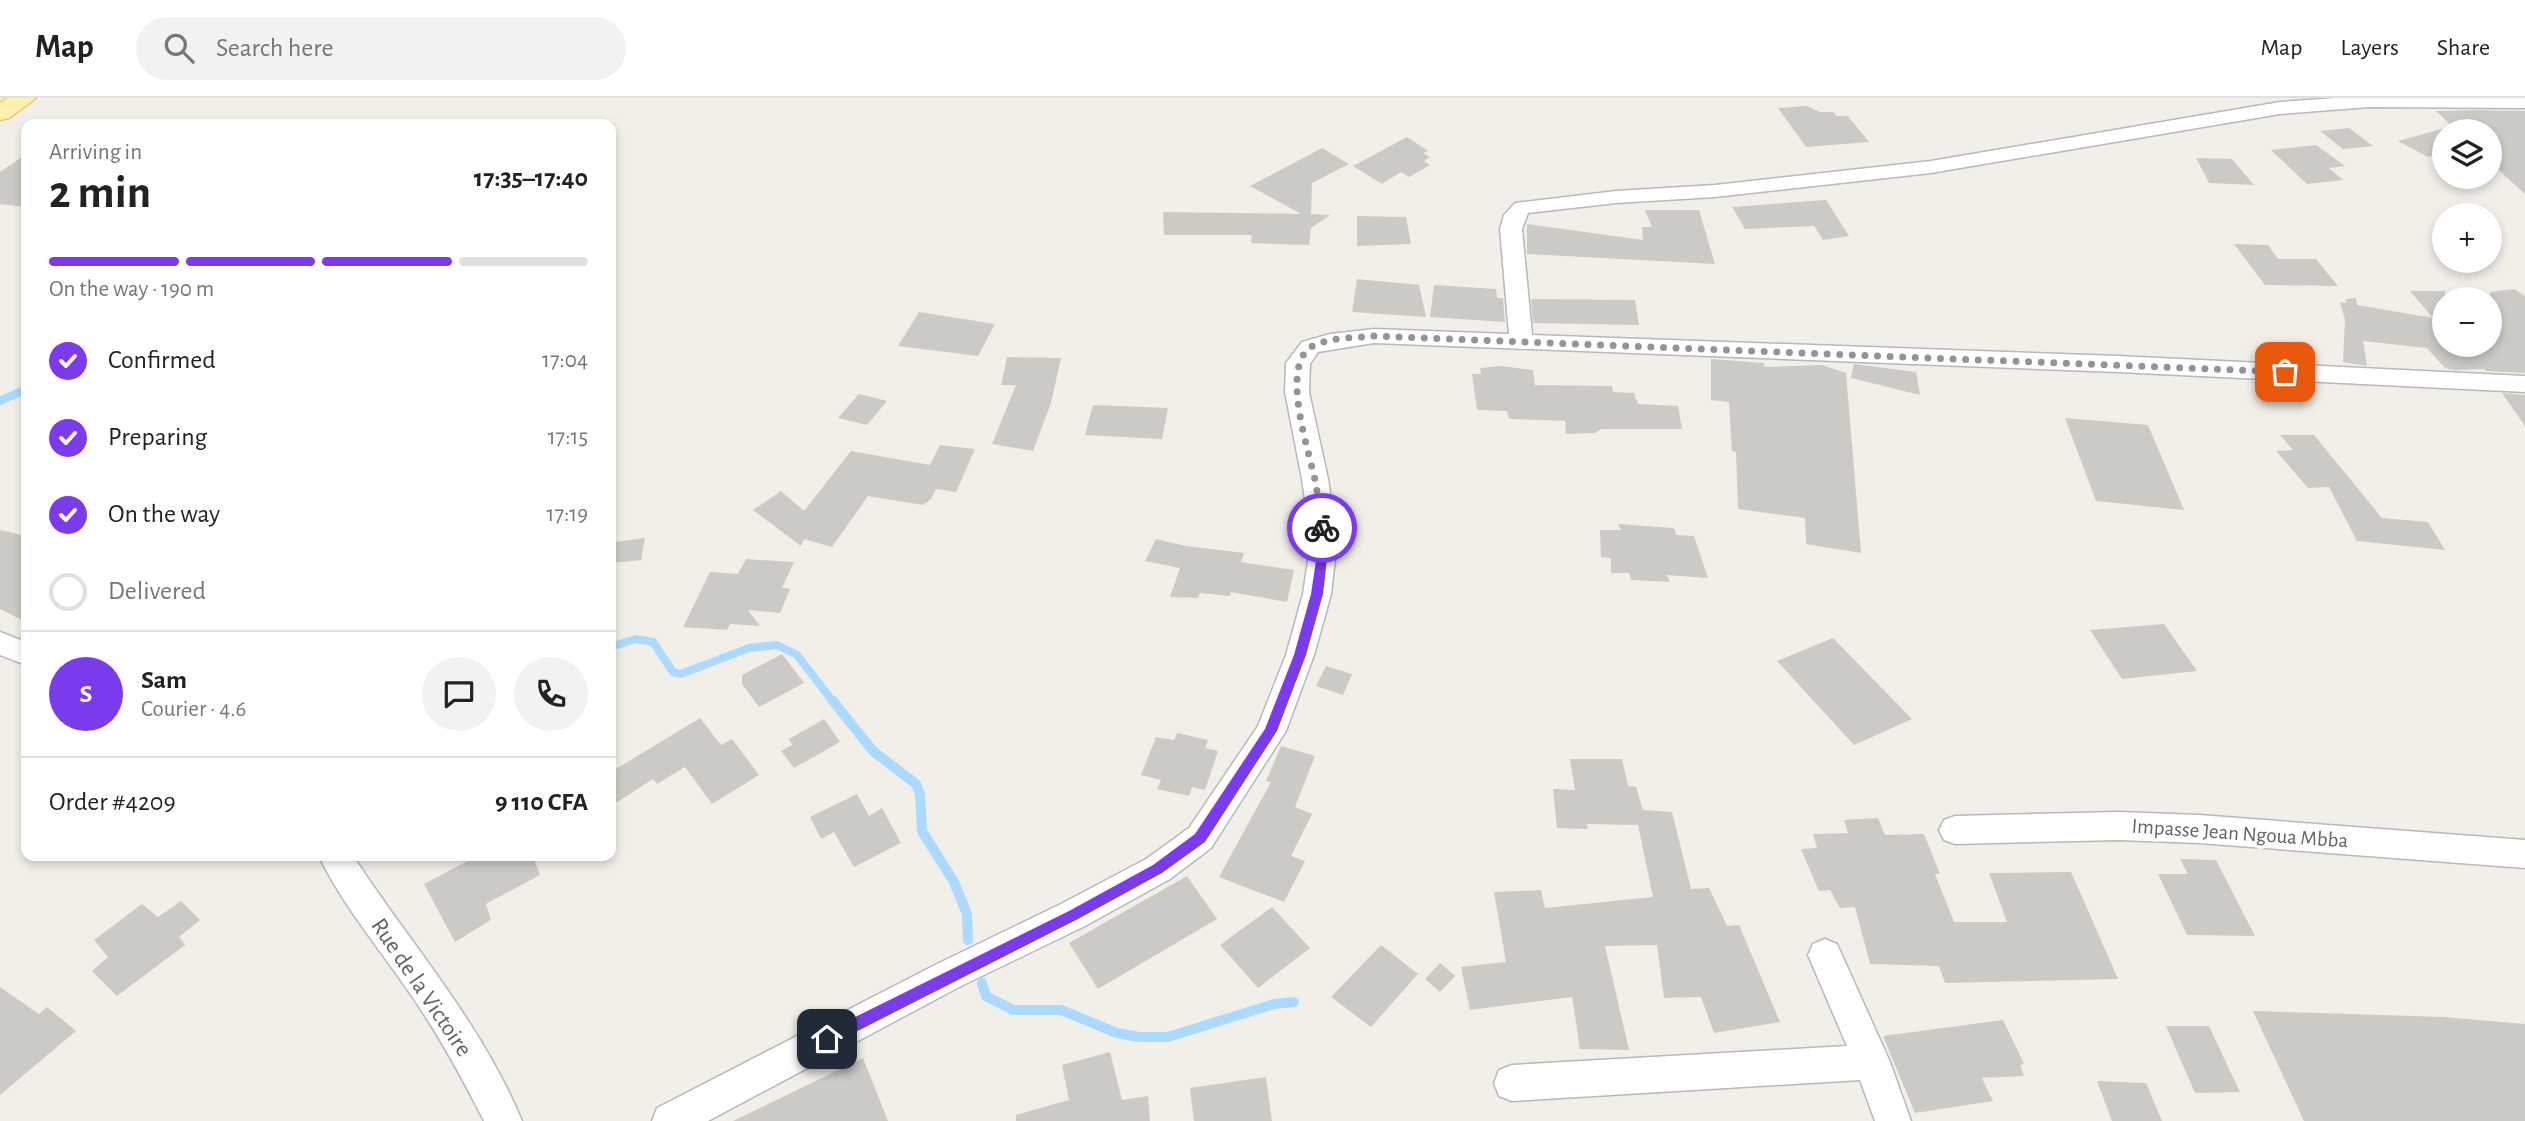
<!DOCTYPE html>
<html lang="en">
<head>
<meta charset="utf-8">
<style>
  body { margin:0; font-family:"Alegreya Sans",sans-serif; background:#f2f2f2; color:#222; height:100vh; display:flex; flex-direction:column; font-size:26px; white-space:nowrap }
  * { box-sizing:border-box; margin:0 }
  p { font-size:23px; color:#767676 }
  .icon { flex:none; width:38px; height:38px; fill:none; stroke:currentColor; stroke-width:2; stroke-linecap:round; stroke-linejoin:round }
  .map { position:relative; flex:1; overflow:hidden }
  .side { position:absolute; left:21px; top:21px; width:595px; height:742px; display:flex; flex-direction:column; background:#fff; border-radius:14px; box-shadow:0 4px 10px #0003 }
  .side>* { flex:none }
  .fabs { position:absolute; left:2432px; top:21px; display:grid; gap:14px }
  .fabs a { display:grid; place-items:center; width:70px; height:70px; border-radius:50%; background:#fff; box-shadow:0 4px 10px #0003; font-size:35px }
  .pin { position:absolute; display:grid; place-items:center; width:60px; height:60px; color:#fff; margin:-30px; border-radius:14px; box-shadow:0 4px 10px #0006 }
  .courier { position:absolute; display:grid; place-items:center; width:70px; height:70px; margin:-35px; border:5px solid #7c3aed; border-radius:50%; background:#fff; color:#222; box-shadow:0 2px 9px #0007 }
  .summary em { font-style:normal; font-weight:600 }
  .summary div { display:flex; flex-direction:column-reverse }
  .summary { display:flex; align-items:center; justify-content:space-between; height:119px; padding:0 28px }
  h1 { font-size:46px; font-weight:600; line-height:52px }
  .bar { display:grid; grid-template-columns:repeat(4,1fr); gap:10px 7px; align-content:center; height:84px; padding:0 28px }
  .bar i { height:9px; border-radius:5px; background:#e0e0e0 }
  .bar .active { background:#7c3aed }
  .bar p { grid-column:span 4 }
  .line { display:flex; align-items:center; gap:18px; padding:0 28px; border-top:2px solid #e0e0e0 }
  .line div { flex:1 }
  .round { display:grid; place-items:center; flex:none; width:74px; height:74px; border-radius:37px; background:#f2f2f2 }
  ol { padding:0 28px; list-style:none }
  li { display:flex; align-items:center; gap:21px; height:77px }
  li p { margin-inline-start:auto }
  li .icon { padding:7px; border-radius:50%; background:#7c3aed; color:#fff; stroke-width:4 }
  li:last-child { color:#767676 }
  li i { width:38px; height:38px; border:4px solid #e0e0e0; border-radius:50% }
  header { display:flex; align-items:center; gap:42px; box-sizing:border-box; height:98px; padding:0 35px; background:#fff; border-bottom:2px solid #e0e0e0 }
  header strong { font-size:33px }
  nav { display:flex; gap:38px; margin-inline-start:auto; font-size:24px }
  .search { width:490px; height:63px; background:#f2f2f2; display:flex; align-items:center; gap:18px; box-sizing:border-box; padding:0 24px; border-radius:38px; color:#767676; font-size:26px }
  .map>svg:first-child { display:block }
</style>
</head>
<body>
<header>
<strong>Map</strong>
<div class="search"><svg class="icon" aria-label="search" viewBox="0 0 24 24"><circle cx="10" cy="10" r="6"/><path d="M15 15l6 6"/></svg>Search here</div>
<nav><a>Map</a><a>Layers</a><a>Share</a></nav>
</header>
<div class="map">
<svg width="2525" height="1023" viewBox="0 0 2525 1023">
  <rect width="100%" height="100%" fill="#f1efe8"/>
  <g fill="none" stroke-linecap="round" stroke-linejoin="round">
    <g stroke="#aadaff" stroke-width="8">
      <path d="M0,303L26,291"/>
      <path d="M611,549L635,541L653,544L673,574L681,576L749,550L777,547L797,557L834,605"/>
    </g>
    <g stroke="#aadaff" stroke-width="10">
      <path d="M833,603L873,653L916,686L920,696L922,733L954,784L967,816L968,842"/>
      <path d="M982,885L986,898L1013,912H1061L1117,935L1139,939H1168L1274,906L1294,904"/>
    </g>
  </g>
  <g fill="#cccac5">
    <path d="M1807,8L1820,14H1833L1837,18H1848L1869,44L1806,49L1778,10Z"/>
    <path d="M2473,12L2525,13V96L2490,64V33H2457L2436,13Z"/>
    <path d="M2349,30L2373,48L2343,51L2320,33Z"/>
    <path d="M2445,30V54L2428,59L2398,43Z"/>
    <path d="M1407,39L1428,53L1423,55L1430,59L1424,63L1430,67L1409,79L1401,74L1382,86L1353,68Z"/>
    <path d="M2316,47L2345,68L2329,70L2343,82L2307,86L2271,52Z"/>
    <path d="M1322,50L1349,66L1312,85L1311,116L1330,117L1311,130L1309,147L1251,145L1252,137H1164L1163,114L1301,116L1250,88Z"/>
    <path d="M26,56V109L0,106V74Z"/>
    <path d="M2196,60L2232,61L2254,87L2209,85Z"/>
    <path d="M1826,102L1849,138L1823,142L1814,128L1745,131L1732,109Z"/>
    <path d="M1645,112H1699L1715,166L1527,156V126L1643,142L1642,129H1652Z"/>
    <path d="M1357,118L1406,119L1411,146L1357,148Z"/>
    <path d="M2234,146L2268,147L2278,161H2316L2338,188L2265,187Z"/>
    <path d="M1357,181L1419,187L1426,219L1352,214Z"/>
    <path d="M1434,187L1496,191L1497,200H1503L1505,224L1430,219Z"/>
    <path d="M2514,191L2525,198V275L2486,273L2484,271L2454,272L2445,270L2427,250L2363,243L2367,268L2343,264L2345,222L2340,204L2346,205V201L2356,200L2357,207L2433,220L2410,193H2445V247H2490V194Z"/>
    <path d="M1531,201L1635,202L1639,227L1533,225Z"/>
    <path d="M919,214L995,226L978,258L898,248Z"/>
    <path d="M1007,259L1061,260L1051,305L1033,353L992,346L1016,287H1001Z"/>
    <path d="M1711,261L1764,265V269L1822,267L1846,275L1861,455L1806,446L1805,420L1738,411L1736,354L1732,353L1729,304L1711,302Z"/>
    <path d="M1854,266L1916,274L1920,297L1851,280Z"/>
    <path d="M1501,268L1533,272L1535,287L1612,288L1613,294L1634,295L1638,306L1678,308L1682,331H1601L1595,335L1566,336L1565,323L1509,321L1507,313L1477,312L1472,276H1481L1480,270Z"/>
    <path d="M2502,295L2525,297V328Z"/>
    <path d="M859,296L887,303L867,327L838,320Z"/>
    <path d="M1093,307L1168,310L1162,341L1085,337Z"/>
    <path d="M2065,320L2148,327L2184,412L2096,403Z"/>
    <path d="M2280,337H2314L2382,420L2428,424L2445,452L2357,443L2329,389L2308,390L2276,353L2293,352Z"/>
    <path d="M940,347L975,351L956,394L936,391L931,401L923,407L868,398L832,449L804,441L801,448L753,412L781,393L804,413L851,353L930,367Z"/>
    <path d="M1618,426L1674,430L1676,437L1694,438L1708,480L1667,477L1670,484L1631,482L1629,475H1611V460L1601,459L1600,432H1621Z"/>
    <path d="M0,432L26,438V524L0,511Z"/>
    <path d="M645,440L641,462L612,465L616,444Z"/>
    <path d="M1156,441L1186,448L1244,455L1241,464L1294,472L1287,504L1231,494L1230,498L1200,495L1198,500L1170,499L1180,470L1145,463Z"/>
    <path d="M746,461L794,464L782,490L790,491L780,515L748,512L760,528L730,526L727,532L683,529L710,474L738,476Z"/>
    <path d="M2164,526L2197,573L2122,581L2090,532Z"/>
    <path d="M1833,540L1912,621L1854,647L1777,563Z"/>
    <path d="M782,556L804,585L759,609L742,586V577Z"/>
    <path d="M1326,568L1352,576L1343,597L1316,588Z"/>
    <path d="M700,620L721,647L732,641L759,677L712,706L685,669L657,686L653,681L611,708V674Z"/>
    <path d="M824,621L840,644L794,670L781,653L792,647L789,641Z"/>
    <path d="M1177,635L1208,642L1205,650L1218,653L1205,692L1192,689L1189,698L1157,691L1161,682L1141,677L1156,639L1174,642Z"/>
    <path d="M1281,648L1315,658L1295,709L1312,716L1291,758L1305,763L1284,804L1219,779L1271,684L1266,683Z"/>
    <path d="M1570,661H1622L1628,688L1636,689L1643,712L1672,714L1691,791L1709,790L1727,828L1739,827L1780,924L1714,935L1701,899L1664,900L1657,847L1605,848L1629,952L1580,951L1572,899L1470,912L1461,869L1506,864L1494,794L1541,792L1545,810L1653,799L1638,727L1587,726L1588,731L1557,730L1553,691L1575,692Z"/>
    <path d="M857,696L869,718L882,710L901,745L854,769L834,734L821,741L810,719Z"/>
    <path d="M1878,720L1885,737L1924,736L1940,776H1935L1954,824H2007L1989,775L2071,774L2118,881L1945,885L1939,868L1870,866L1855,809L1840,810L1830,792L1819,793L1801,751L1817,750L1813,736L1848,735L1844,722Z"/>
    <path d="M477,758H533L540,777L486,806L491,822L455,844L424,786Z"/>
    <path d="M2180,761L2216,762L2255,838L2187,837L2158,776H2188Z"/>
    <path d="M1187,778L1217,821L1098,891L1069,845Z"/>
    <path d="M181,803L200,822L179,839L185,847L117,898L92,873L108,859L94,842L142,806L158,819Z"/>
    <path d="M1272,809L1310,850L1258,890L1220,847Z"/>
    <path d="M1381,847L1418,876L1371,929L1331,899Z"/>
    <path d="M1440,865L1455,878L1440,894L1425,881Z"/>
    <path d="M0,889L39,916L47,909L76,933L0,997Z"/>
    <path d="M2253,913L2444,919L2525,926V1023H2304Z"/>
    <path d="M2003,922L2024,966L2020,967L2024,978L1982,980L1993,1003L1915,1015L1883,938Z"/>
    <path d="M2166,928H2209L2240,994L2195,995Z"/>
    <path d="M1110,954L1122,1002L1148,998L1150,1023H1016V1017L1069,1002L1062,967Z"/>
    <path d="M863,960L888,1023H733Z"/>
    <path d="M1266,979L1272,1023H1194L1190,990Z"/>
    <path d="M2097,983L2146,985L2162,1023H2112Z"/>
  </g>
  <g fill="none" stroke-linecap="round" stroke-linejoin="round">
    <g stroke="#b5b8bc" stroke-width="3">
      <g id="minor">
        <path d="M2335,0H2525V10L2370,9L2280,16L1931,75L1715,99L1616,105L1528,115L1522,131L1532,237L2118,258L2525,278V294L2118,274L1374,245L1318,254L1310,266L1309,294L1328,381L1337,443L1331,496L1314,557L1286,633L1211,750L1170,781L1085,828L961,888L708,1023H652L657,1010L937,866L1061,806L1146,761L1189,730L1258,628L1286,557L1303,496L1311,443L1302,381L1285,294L1286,265L1302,244L1330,236L1374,231L1509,236L1500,131L1504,117L1515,105L1616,93L1715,87L1931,63L2280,4Z"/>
        <path d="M0,534L26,544V567L0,557Z"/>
        <path d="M2119,714L2199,717L2525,742V770L2199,745L2119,742L1955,746L1944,742L1939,732L1944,722L1955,718Z"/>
        <path d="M319,758H353C410,845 482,926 522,1023H484C462,980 439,937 411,897C380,851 343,808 319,758Z"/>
        <path d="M1825,841L1837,846L1890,964L1911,1023H1875L1860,982L1512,1003L1499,998L1494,985L1499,972L1512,967L1847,948L1808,857L1813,846Z"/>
      </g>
    </g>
    <g stroke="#f2c960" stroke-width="3">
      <path id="major" d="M7,0H36L9,20L0,22V5Z"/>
    </g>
    <use href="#minor" fill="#fff" fill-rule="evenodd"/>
    <use href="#major" fill="#fff2af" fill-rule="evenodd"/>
  </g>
  <path fill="#7c3aed" d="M1322,426L1328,430L1329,443L1323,496L1306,557L1277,633L1205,744L1162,775L1078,821L832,946H821L819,941L821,936L1069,813L1153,767L1195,736L1265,631L1294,557L1311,496L1319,443L1317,430Z"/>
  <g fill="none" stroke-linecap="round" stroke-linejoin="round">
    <path stroke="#929495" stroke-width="7" stroke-dasharray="0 12.6" d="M1322,430C1320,414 1318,398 1315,382C1309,353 1280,269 1311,249C1327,239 1355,240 1374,238L2285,274"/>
  </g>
  <g text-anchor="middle" stroke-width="7" stroke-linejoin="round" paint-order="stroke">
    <g font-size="21" fill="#5f6368" stroke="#fff">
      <text transform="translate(2240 735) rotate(4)" y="7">Impasse Jean Ngoua Mbba</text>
    </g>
    <g font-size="24" fill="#5f6368" stroke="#fff">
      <text transform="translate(422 889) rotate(56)" y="8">Rue de la Victoire</text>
    </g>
  </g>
</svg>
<div class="fabs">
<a><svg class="icon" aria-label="layers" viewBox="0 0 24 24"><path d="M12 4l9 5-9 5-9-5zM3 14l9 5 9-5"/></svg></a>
<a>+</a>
<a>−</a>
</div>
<div class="pin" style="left:2285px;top:274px;background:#ea580c"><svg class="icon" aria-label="bag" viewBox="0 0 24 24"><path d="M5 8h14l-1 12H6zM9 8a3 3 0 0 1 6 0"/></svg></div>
<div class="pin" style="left:827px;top:941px;background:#1f2937"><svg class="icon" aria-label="home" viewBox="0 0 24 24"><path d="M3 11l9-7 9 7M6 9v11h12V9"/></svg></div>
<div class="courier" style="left:1322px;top:430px"><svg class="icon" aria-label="bike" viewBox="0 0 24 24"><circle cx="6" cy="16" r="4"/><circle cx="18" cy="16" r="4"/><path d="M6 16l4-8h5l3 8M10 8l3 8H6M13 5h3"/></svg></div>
<section class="side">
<div class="summary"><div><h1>2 min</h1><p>Arriving in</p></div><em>17:35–17:40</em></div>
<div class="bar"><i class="active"></i><i class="active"></i><i class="active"></i><i></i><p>On the way · 190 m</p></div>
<ol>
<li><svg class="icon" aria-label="check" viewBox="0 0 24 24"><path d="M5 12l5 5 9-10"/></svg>Confirmed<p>17:04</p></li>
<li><svg class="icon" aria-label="check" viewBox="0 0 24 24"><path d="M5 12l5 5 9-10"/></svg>Preparing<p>17:15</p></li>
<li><svg class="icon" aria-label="check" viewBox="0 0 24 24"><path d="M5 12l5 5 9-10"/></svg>On the way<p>17:19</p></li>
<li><i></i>Delivered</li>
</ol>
<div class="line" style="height:126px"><b class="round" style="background:#7c3aed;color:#fff">S</b><div><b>Sam</b><p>Courier · 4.6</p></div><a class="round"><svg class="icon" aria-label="chat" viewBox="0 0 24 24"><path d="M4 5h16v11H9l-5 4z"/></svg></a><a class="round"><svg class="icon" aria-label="phone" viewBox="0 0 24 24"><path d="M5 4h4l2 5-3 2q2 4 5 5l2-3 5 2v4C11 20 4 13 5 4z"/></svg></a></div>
<div class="line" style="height:91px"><div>Order #4209</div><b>9 110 CFA</b></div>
</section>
</div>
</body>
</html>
